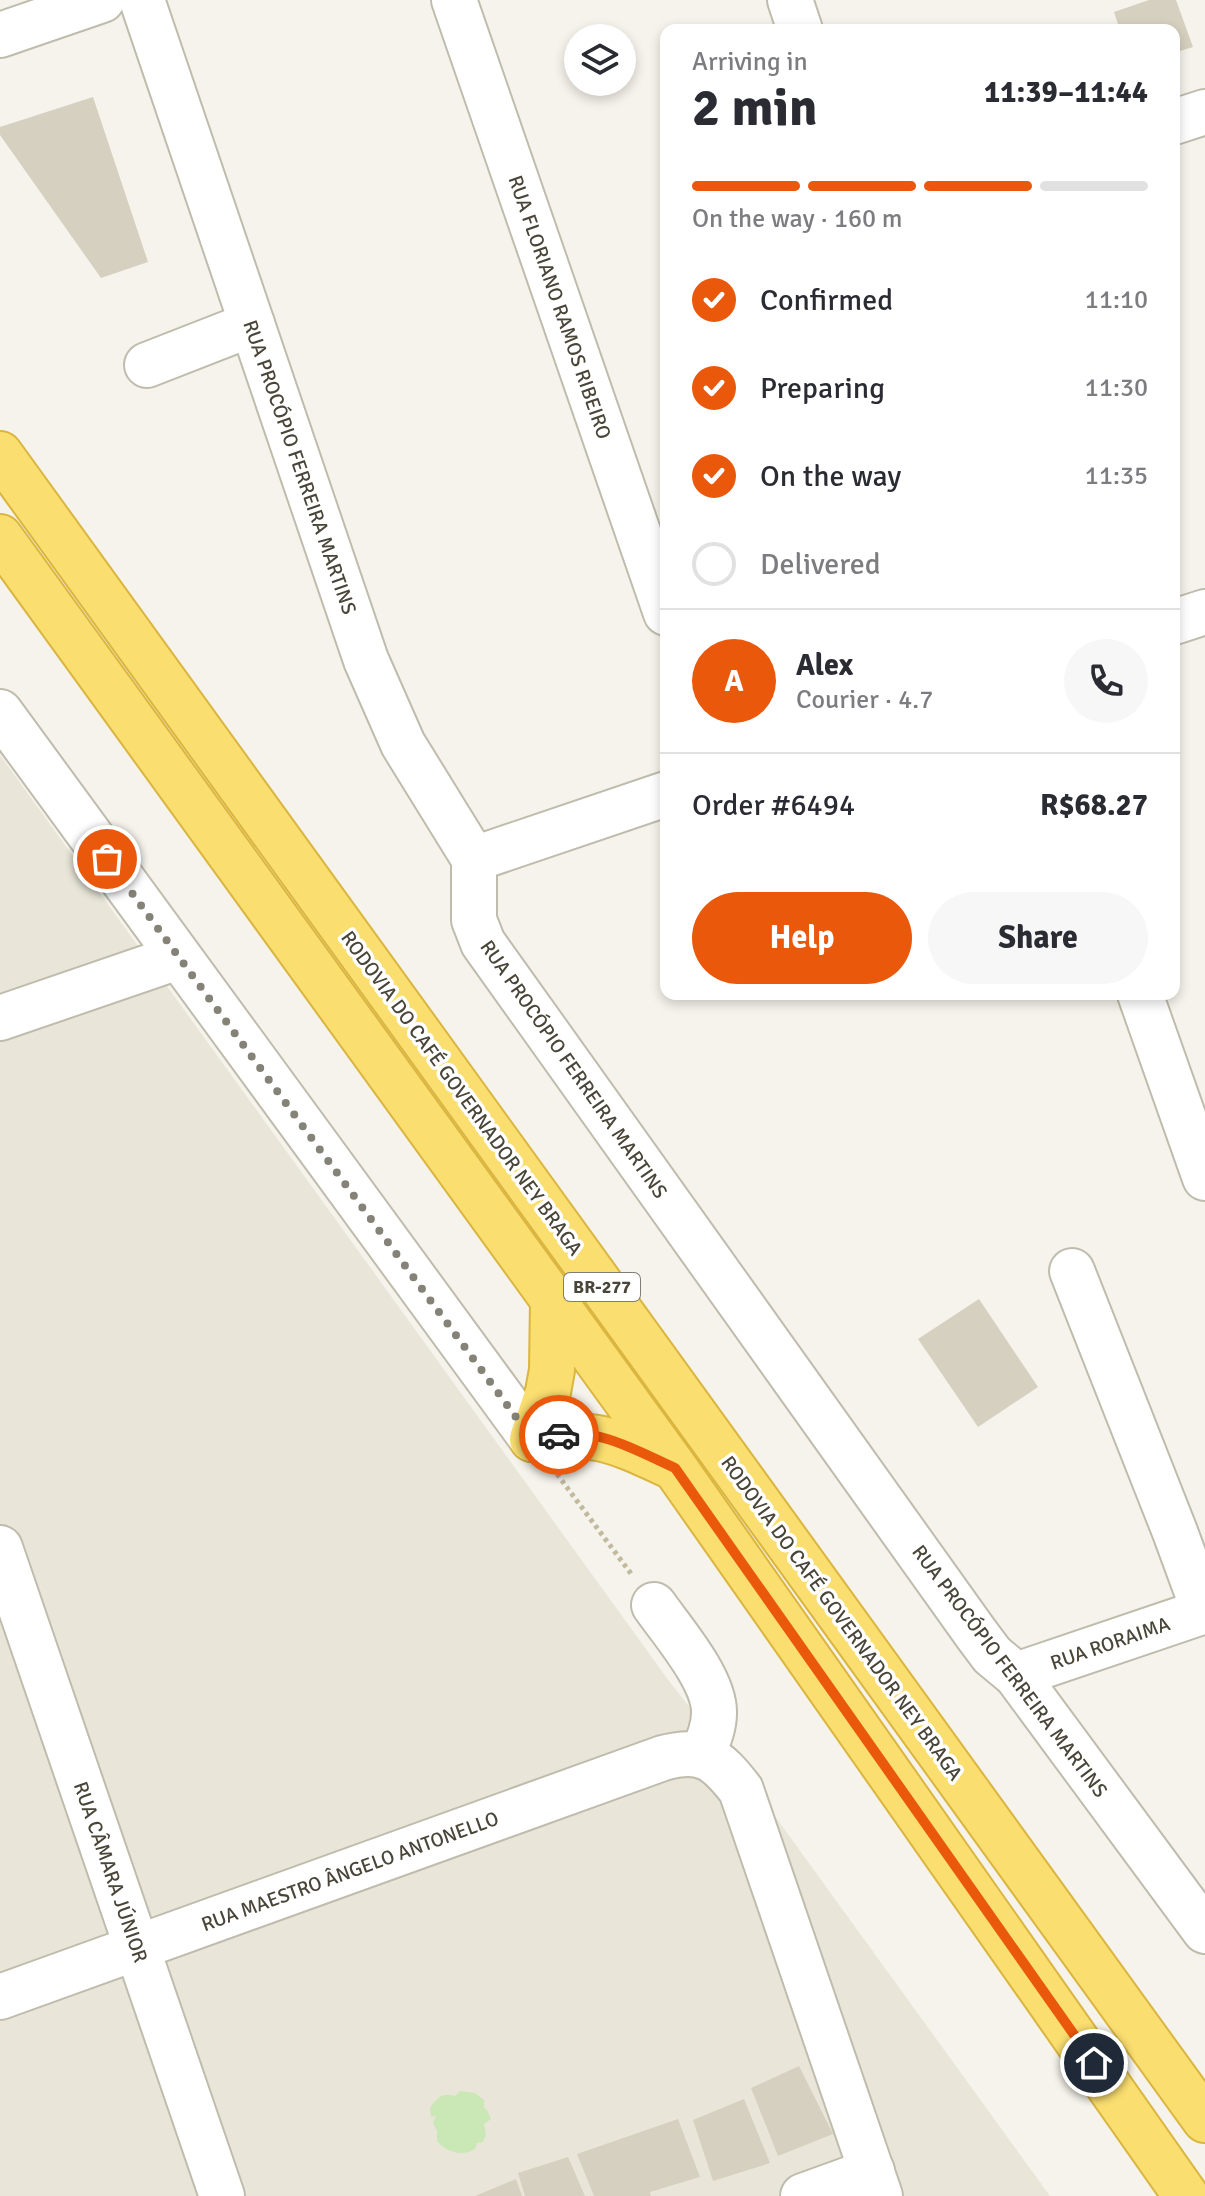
<!DOCTYPE html>
<html lang="en">
<head>
<meta charset="utf-8">
<style>
  body { margin:0; font-family:Signika,sans-serif; background:#f7f7f7; color:#2b2b33; height:100vh; display:flex; flex-direction:column; font-size:30px; white-space:nowrap }
  * { box-sizing:border-box; margin:0 }
  p { font-size:26px; color:#7c7c81 }
  .icon { flex:none; width:44px; height:44px; fill:none; stroke:currentColor; stroke-width:2; stroke-linecap:round; stroke-linejoin:round }
  .map { position:relative; flex:1; overflow:hidden }
  .side { position:absolute; left:660px; top:24px; width:520px; height:976px; display:flex; flex-direction:column; background:#fff; border-radius:16px; box-shadow:0 4px 12px #0003 }
  .side>* { flex:none }
  .controls { position:absolute; left:564px; top:24px; display:grid; gap:16px }
  .controls a { display:grid; place-items:center; width:72px; height:72px; border-radius:50%; background:#fff; box-shadow:0 4px 12px #0003; font-size:40px }
  .pin { position:absolute; display:grid; place-items:center; width:68px; height:68px; color:#fff; margin:-34px; border:4px solid #fff; border-radius:50%; box-shadow:0 2px 8px #0007 }
  .courier { position:absolute; display:grid; place-items:center; width:80px; height:80px; margin:-40px; border:6px solid #ea580c; border-radius:50%; background:#fff; color:#222; box-shadow:0 2px 10px #0007 }
  .overview em { font-style:normal; font-weight:700 }
  .overview div { display:flex; flex-direction:column-reverse }
  .overview { display:flex; align-items:center; justify-content:space-between; height:136px; padding:0 32px }
  h1 { font-size:52px; font-weight:700; line-height:60px }
  .bar { display:grid; grid-template-columns:repeat(4,1fr); gap:12px 8px; align-content:center; height:96px; padding:0 32px }
  .bar i { height:10px; border-radius:6px; background:#e1e1e2 }
  .bar .active { background:#ea580c }
  .bar p { grid-column:span 4 }
  .line { display:flex; align-items:center; gap:20px; padding:0 32px; border-top:2px solid #e1e1e2 }
  .line div { flex:1 }
  .round { display:grid; place-items:center; flex:none; width:84px; height:84px; border-radius:42px; background:#f7f7f7 }
  ol { padding:0 32px; list-style:none }
  li { display:flex; align-items:center; gap:24px; height:88px }
  li p { margin-inline-start:auto }
  li .icon { padding:8px; border-radius:50%; background:#ea580c; color:#fff; stroke-width:4 }
  li:last-child { color:#7c7c81 }
  li i { width:44px; height:44px; border:4px solid #e1e1e2; border-radius:50% }
  .cta { display:flex; gap:16px; margin-top:auto; padding:16px 32px }
  .cta a { flex:1; height:92px; border-radius:48px; background:#ea580c; color:#fff; font-size:32px; font-weight:700; line-height:92px; text-align:center }
  .cta a+a { background:#f7f7f7; color:#2b2b33 }
  .map>svg:first-child { display:block }
</style>
</head>
<body>
<div class="map">
<svg width="1205" height="2196" viewBox="0 0 1205 2196">
  <rect width="100%" height="100%" fill="#f5f3eb"/>
  <path fill="#e9e6d9" d="M0,755L669,1681L764,1801L1050,2196H0Z"/>
  <path fill="#cae8b5" d="M460,2091L475,2093L484,2100V2108L487,2110L491,2119L484,2124L486,2134L483,2142L477,2143L475,2149C462,2157 446,2152 437,2141V2131L433,2123L436,2116L431,2117L430,2108C437,2098 442,2092 455,2096Z"/>
  <g fill="#d6d0c0">
    <path d="M1149,0H1176L1193,47L1174,53V30H1120L1114,12Z"/>
    <path d="M93,97L148,262L101,278L0,135V127Z"/>
    <path d="M979,1299L1038,1387L978,1427L918,1339Z"/>
    <path d="M799,2066L833,2134L778,2156L751,2088Z"/>
    <path d="M744,2099L770,2163L713,2181L693,2120Z"/>
    <path d="M678,2119L700,2177L650,2192L651,2196H594L577,2154Z"/>
    <path d="M568,2157L585,2196H525L518,2173Z"/>
    <path d="M516,2179L522,2196H475Z"/>
  </g>
  <g fill="none" stroke-linecap="round" stroke-linejoin="round">
    <g stroke="#c0bcad" stroke-width="48">
      <g id="minor">
        <path d="M142,0L366,660L403,744L474,859V920L483,943L977,1635L992,1655L1016,1675L1205,1931"/>
        <path d="M454,0L666,613"/>
        <path d="M790,0L800,30"/>
        <path d="M0,35L102,0"/>
        <path d="M1174,122L1205,112"/>
        <path d="M147,365L252,324"/>
        <path d="M1174,622L1205,612"/>
        <path d="M0,712L532,1439"/>
        <path d="M474,859L666,794"/>
        <path d="M1140,994L1205,1178"/>
        <path d="M0,1018L178,957"/>
        <path d="M1072,1271L1175,1532L1204,1611"/>
        <path d="M0,1548L222,2196"/>
        <path d="M654,1605C673,1632 715,1680 714,1713C714,1728 708,1741 702,1755"/>
        <path d="M1016,1675L1205,1611"/>
        <path d="M0,1997L663,1758C703,1747 717,1759 741,1790L880,2196"/>
        <path d="M803,2196L872,2171"/>
      </g>
    </g>
    <g stroke="#dab53f" stroke-width="48">
      <g id="highway">
        <path d="M0,454L1205,2120"/>
        <path d="M0,537L675,1468L1186,2196"/>
        <path d="M553,1301L552,1370L548,1392L532,1439C595,1429 616,1441 673,1467"/>
      </g>
    </g>
    <path stroke="#c2ba9e" stroke-width="5" stroke-dasharray="4 4" stroke-linecap="butt" d="M557,1474L632,1575"/>
    <use href="#minor" stroke="#fff" stroke-width="44"/>
    <use href="#highway" stroke="#fade70" stroke-width="44"/>
  </g>
  <g fill="none" stroke-linecap="round" stroke-linejoin="round">
    <path stroke="#858277" stroke-width="8" stroke-dasharray="0 14.4" d="M107,859L532,1439L559,1435"/>
    <path stroke="#ea580c" stroke-width="10" d="M559,1435C600,1428 639,1452 675,1468L1094,2063"/>
  </g>
  <g text-anchor="middle" stroke-width="7" stroke-linejoin="round" paint-order="stroke">
    <rect fill="#fff" stroke="#807d74" stroke-width="2" x="564" y="1273" width="76" height="28" rx="6"/>
    <g font-size="18" font-weight="bold" fill="#494538">
      <text x="602" y="1293">BR-277</text>
    </g>
    <g font-size="20" fill="#494538" stroke="#fff">
      <text transform="translate(560 307) rotate(71)" y="7">RUA FLORIANO RAMOS RIBEIRO</text>
      <text transform="translate(300 467) rotate(71)" y="7">RUA PROCÓPIO FERREIRA MARTINS</text>
      <text transform="translate(574 1069) rotate(55)" y="7">RUA PROCÓPIO FERREIRA MARTINS</text>
      <text transform="translate(462 1093) rotate(54)" y="7">RODOVIA DO CAFÉ GOVERNADOR NEY BRAGA</text>
      <text transform="translate(842 1618) rotate(54)" y="7">RODOVIA DO CAFÉ GOVERNADOR NEY BRAGA</text>
      <text transform="translate(1110 1643) rotate(-19)" y="7">RUA RORAIMA</text>
      <text transform="translate(1010 1671) rotate(53)" y="7">RUA PROCÓPIO FERREIRA MARTINS</text>
      <text transform="translate(350 1871) rotate(-20)" y="7">RUA MAESTRO ÂNGELO ANTONELLO</text>
      <text transform="translate(111 1872) rotate(71)" y="7">RUA CÂMARA JÚNIOR</text>
    </g>
  </g>
</svg>
<div class="controls">
<a><svg class="icon" aria-label="layers" viewBox="0 0 24 24"><path d="M12 4l9 5-9 5-9-5zM3 14l9 5 9-5"/></svg></a>
</div>
<div class="pin" style="left:107px;top:859px;background:#ea580c"><svg class="icon" aria-label="bag" viewBox="0 0 24 24"><path d="M5 8h14l-1 12H6zM9 8a3 3 0 0 1 6 0"/></svg></div>
<div class="pin" style="left:1094px;top:2063px;background:#1f2937"><svg class="icon" aria-label="home" viewBox="0 0 24 24"><path d="M3 11l9-7 9 7M6 9v11h12V9"/></svg></div>
<div class="courier" style="left:559px;top:1435px"><svg class="icon" aria-label="car" viewBox="0 0 24 24"><path d="M5 17H2v-5l4-1 3-4h7l3 4 3 1v5h-3M9 17h6M6 11h13"/><circle cx="7" cy="17" r="2"/><circle cx="17" cy="17" r="2"/></svg></div>
<section class="side">
<div class="overview"><div><h1>2 min</h1><p>Arriving in</p></div><em>11:39–11:44</em></div>
<div class="bar"><i class="active"></i><i class="active"></i><i class="active"></i><i></i><p>On the way · 160 m</p></div>
<ol>
<li><svg class="icon" aria-label="check" viewBox="0 0 24 24"><path d="M5 12l5 5 9-10"/></svg>Confirmed<p>11:10</p></li>
<li><svg class="icon" aria-label="check" viewBox="0 0 24 24"><path d="M5 12l5 5 9-10"/></svg>Preparing<p>11:30</p></li>
<li><svg class="icon" aria-label="check" viewBox="0 0 24 24"><path d="M5 12l5 5 9-10"/></svg>On the way<p>11:35</p></li>
<li><i></i>Delivered</li>
</ol>
<div class="line" style="height:144px"><b class="round" style="background:#ea580c;color:#fff">A</b><div><b>Alex</b><p>Courier · 4.7</p></div><a class="round"><svg class="icon" aria-label="phone" viewBox="0 0 24 24"><path d="M5 4h4l2 5-3 2q2 4 5 5l2-3 5 2v4C11 20 4 13 5 4z"/></svg></a></div>
<div class="line" style="height:104px"><div>Order #6494</div><b>R$68.27</b></div>
<div class="cta"><a>Help</a><a>Share</a></div>
</section>
</div>
</body>
</html>
